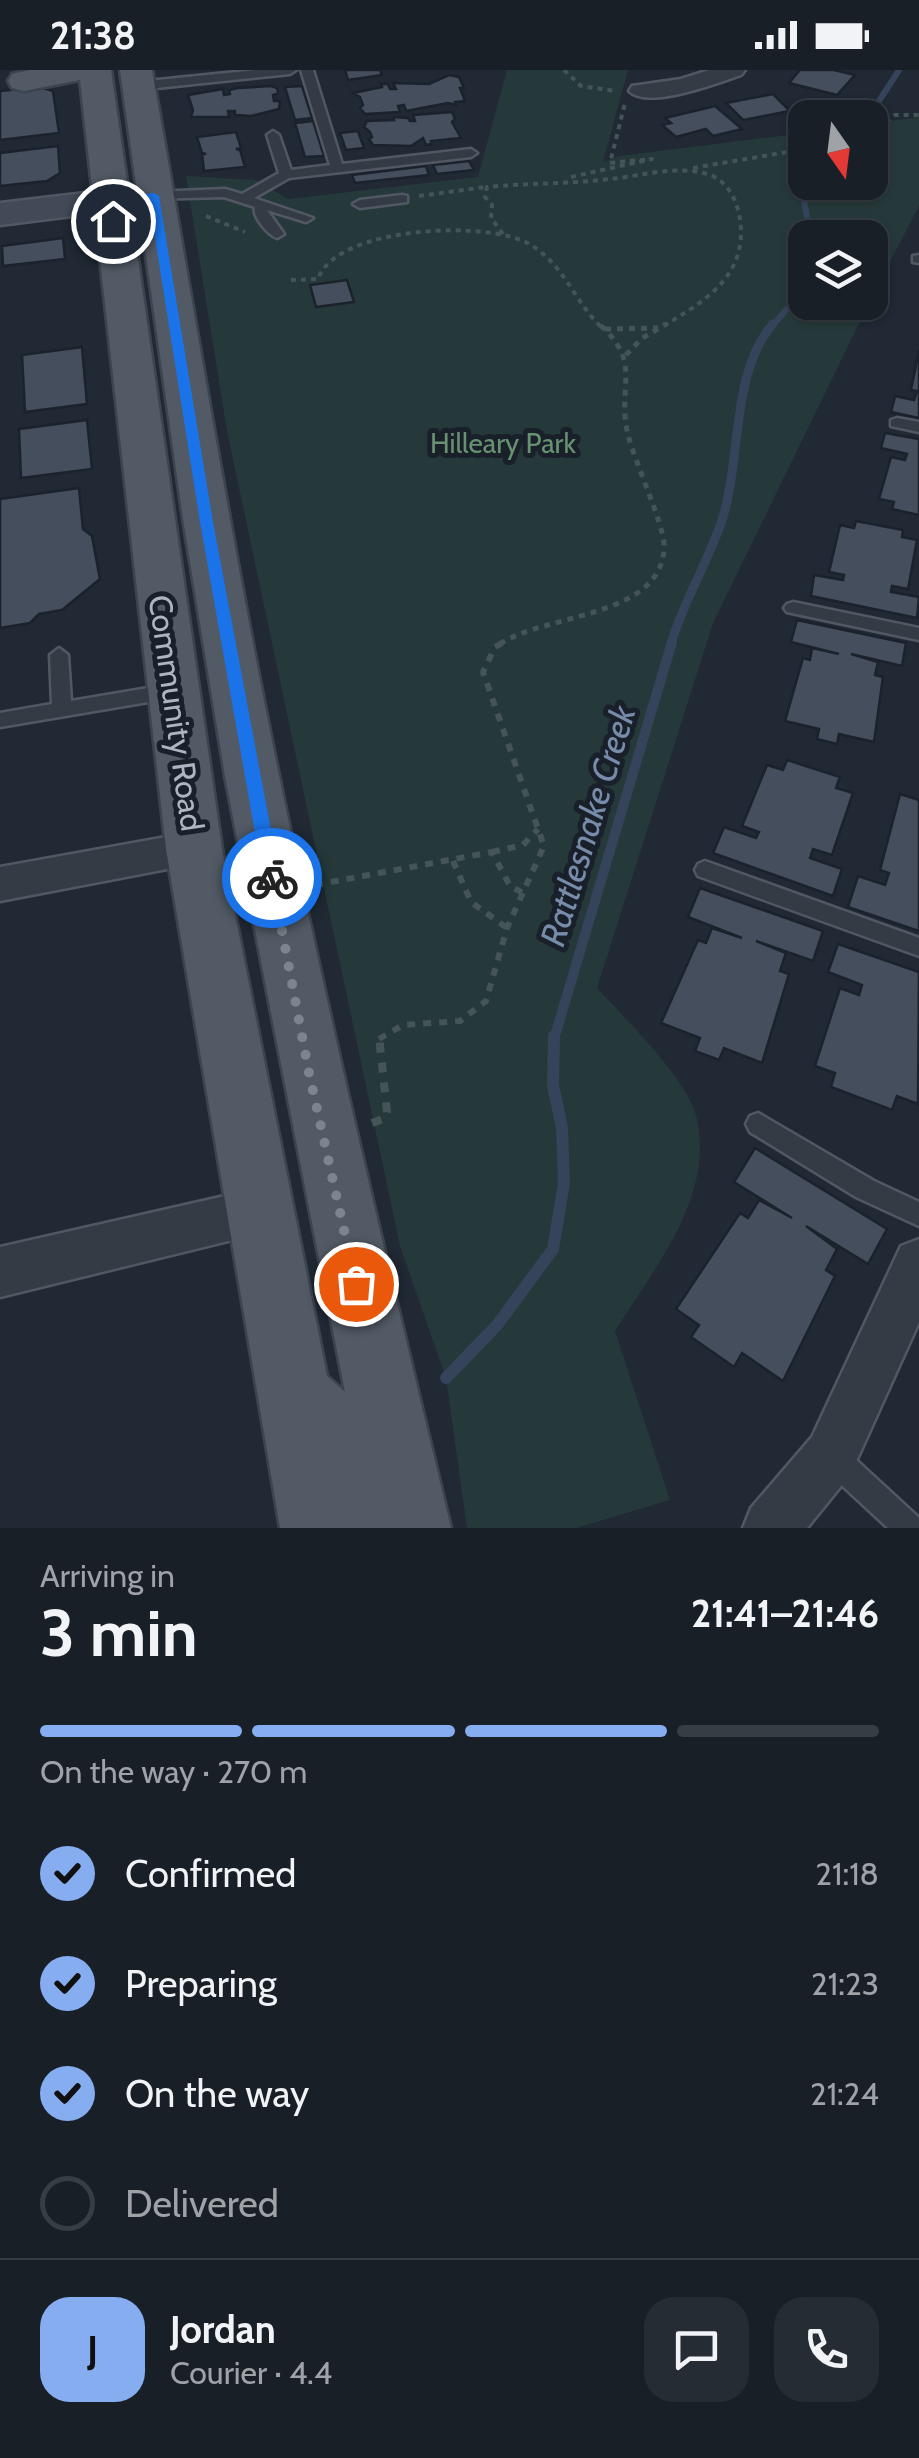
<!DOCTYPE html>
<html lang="en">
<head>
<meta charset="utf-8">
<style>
  body { margin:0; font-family:Cabin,sans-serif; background:#252c33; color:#f1f3f6; height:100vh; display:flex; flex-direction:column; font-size:38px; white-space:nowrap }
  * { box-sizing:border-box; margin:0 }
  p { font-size:32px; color:#9fa2a7 }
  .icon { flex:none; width:55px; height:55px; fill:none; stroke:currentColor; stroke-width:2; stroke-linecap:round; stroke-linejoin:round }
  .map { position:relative; height:1458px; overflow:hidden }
  .drawer { display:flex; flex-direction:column; background:#181f27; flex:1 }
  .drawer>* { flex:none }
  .needle { width:65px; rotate:166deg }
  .fabs { position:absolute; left:788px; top:30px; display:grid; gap:20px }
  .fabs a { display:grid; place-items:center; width:100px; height:100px; border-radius:20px; background:#181f27; box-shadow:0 2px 8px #0004,0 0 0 2px #363d44; font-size:50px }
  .pin { position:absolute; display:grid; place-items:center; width:85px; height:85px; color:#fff; margin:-42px; border:5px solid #fff; border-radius:50%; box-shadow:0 2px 10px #0007 }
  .courier { position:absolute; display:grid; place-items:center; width:100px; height:100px; margin:-50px; border:8px solid #1a73e8; border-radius:50%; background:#fff; color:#222; box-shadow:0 2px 12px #0007 }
  .summary em { font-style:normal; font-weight:800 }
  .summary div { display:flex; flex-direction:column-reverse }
  .summary { display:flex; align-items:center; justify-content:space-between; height:170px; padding:0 40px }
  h1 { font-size:65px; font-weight:800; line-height:75px }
  .bar { display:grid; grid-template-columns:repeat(4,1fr); gap:15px 10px; align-content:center; height:120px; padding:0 40px }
  .bar i { height:12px; border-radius:8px; background:#363d44 }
  .bar .current { background:#85adf0 }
  .bar p { grid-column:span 4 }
  .line { display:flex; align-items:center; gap:25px; padding:0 40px; border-top:2px solid #363d44 }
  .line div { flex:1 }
  .round { display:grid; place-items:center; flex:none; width:105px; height:105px; border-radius:30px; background:#252c33 }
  ol { padding:0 40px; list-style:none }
  li { display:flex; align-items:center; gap:30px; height:110px }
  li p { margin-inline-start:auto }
  li .icon { padding:10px; border-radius:50%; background:#85adf0; color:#111; stroke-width:4 }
  li:last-child { color:#9fa2a7 }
  li i { width:55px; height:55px; border:5px solid #363d44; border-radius:50% }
  .status { display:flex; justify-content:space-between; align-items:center; height:70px; padding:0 50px; background:#181f27; direction:ltr }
  .status svg { height:28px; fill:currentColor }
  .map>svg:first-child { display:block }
</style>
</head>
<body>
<div class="status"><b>21:38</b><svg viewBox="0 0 49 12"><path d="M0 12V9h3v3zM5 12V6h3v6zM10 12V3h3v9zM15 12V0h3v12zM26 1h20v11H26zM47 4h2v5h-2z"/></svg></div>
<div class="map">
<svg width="919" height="1458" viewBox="0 0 919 1458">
  <rect width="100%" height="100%" fill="#202934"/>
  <path fill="#26393a" d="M507,0H628L603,92L619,86L805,63V112H870V54L919,47V136L870,230V168H805V232L869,233L713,553L597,918C624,947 686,1008 696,1045C716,1125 655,1197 615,1261L670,1430L576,1458H467L446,1308L400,1176L227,361L186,106L256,110L288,129L478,107Z"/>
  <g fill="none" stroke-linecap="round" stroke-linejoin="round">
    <g stroke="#35445b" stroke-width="6">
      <path d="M868,48L899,0"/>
      <path d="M806,112L803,126L811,168"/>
      <path d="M771,257L789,237L805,208"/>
    </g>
    <path stroke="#35445b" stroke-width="9" d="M671,574C683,532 707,494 721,453C742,393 730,302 773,254"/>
    <path stroke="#35445b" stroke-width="10" d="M554,969L672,572"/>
    <path stroke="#35445b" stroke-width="12" d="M446,1308L498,1254L553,1179L564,1113L562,1058L553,1015L554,966"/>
  </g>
  <g fill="#444e5c" stroke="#1b222c" stroke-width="2.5">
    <path d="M345,0H380L382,5L348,10Z"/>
    <path d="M800,0H834L855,5L837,25L789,13Z"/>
    <path d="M449,5L459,7L464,18H460L465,31L455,32L456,35L448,33L406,41L404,35L398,36L400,42L365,44L360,38L363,35L360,27L353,23L382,17L381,14H388L390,19H396L393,13L429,14Z"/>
    <path d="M271,16L277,18L278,23L273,25L274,31H280L279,39L251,46L235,45V41H228L229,47H191L193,40L188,25L223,19L224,25L230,24L229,20L238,18Z"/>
    <path d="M302,16L312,48L295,50L285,17Z"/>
    <path d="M40,17L53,21L59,63L0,70V21Z"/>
    <path d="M773,24L790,41L743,50L726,33Z"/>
    <path d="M715,36L742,59L713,66L706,59L676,67L662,55L671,53L665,48Z"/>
    <path d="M452,42L455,49L452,52L461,68L431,71L432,74L426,75L423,68L411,76L373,75L369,69L372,67L370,62L364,57L367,51L394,50L393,47L408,48L410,51H415L413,45Z"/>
    <path d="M313,51L324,86L305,87L295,53Z"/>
    <path d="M358,61L364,78L346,80L340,63Z"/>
    <path d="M236,62L241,78L236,79L240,80L245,97L204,101L202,84H206L202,83L197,67Z"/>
    <path d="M58,76L60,103L47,111L0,116V83Z"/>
    <path d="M469,91L474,100L437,104L433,95Z"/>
    <path d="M426,96L429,105L355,113L352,105Z"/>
    <path d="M63,168L65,189L3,196L2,176Z"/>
    <path d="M347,210L354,232L316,237L310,215Z"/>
    <path d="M82,277L87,334L25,342L22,285Z"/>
    <path d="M919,280V348L891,342L895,326L914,330L917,321L911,320Z"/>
    <path d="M87,350L92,399L21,408L19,359Z"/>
    <path d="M885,363L919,369V445L892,439L894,432L879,429L891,387L905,390L907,384L881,378Z"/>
    <path d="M79,418L83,459L92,466L100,509L62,540L39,544L30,553L0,558V429Z"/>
    <path d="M856,451L903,460L902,467L917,470L908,519L892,516L891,522L919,527L917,548L811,526L814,505L843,510L844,505L829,502L840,455L854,458Z"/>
    <path d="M797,550L906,573L902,596L851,584L878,592L875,605L883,607L874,672L839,664L837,674L817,669L819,659L785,651L803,588L810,590L812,578L839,584L791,572Z"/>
    <path d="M787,690L840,707L836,718L853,723L832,785L813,779L810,788L842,799L833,826L713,783L724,757L756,768L759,762L742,756L767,695L783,700Z"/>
    <path d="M900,724L919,730V861L848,837L858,806L885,815L889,803L880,800Z"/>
    <path d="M700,818L823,861L813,891L756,871L786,883L780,901L789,904L762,993L724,978L719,990L695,981L700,968L661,953L698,870L706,873L712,858L742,868L688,847Z"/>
    <path d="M838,874L919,902L918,1034L897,1026L892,1040L831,1017L835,1003L815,996L840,918L859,925L862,915L828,902Z"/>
    <path d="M755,1078L887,1159L868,1194L806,1156L837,1179L826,1200L835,1206L783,1311L742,1283L734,1297L691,1267L699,1255L676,1239L740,1143L748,1148L759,1130L792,1148L734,1112Z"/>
  </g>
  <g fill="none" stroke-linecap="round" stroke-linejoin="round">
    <g stroke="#515863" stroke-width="5">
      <g id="lane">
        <path d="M256,0H296L290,4L138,20L132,16L138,12Z"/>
        <path d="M301,0H313L342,94L471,79L477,83L471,87L289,108L254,128L313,148L306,152L267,140L284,164L277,168C268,165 252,146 255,137L224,127L149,129V123L154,122L225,119L242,124L279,103L267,65L273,61L279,65L291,100L330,95Z"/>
        <path d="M402,125L407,126V132L360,138L353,134L360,130Z"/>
        <path d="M919,185V193L913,192V186Z"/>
        <path d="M897,348L919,352V362L891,356V350Z"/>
        <path d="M793,532L919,558V570L787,542L784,538L787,534Z"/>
        <path d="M59,578L68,585L71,631L172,614L181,621L172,628L0,657V643L52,634L50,585Z"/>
        <path d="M705,791L919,868V886L698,806L695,800L698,794Z"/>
        <path d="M758,1043L874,1111L919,1132V1156L856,1127L750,1062L746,1054L750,1046Z"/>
        <path d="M831,1372L841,1376L919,1448V1458H888L821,1396L817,1386L821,1376Z"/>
      </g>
    </g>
    <g stroke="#515863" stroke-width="5">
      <g id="street">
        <path d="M709,0H745L741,5C717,13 648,40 629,21L632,16L681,9Z"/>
        <path d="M194,762L209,767L215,779L209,791L0,831V797Z"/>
        <path d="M260,1118L277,1125L285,1142L277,1159L0,1227V1177Z"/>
        <path d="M919,1169V1252L850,1405L807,1458H743L751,1438L812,1367L901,1176Z"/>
      </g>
    </g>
    <g stroke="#515863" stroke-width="5">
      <path id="secondary" d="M154,115L167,118L172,126L167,134L0,155V133Z"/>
    </g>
    <g stroke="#3d444f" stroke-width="5">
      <path id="primary" d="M30,0H111L222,779L327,1306L345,1322L225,706L183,449L120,0H152C187,199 219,398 257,595C313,885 382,1172 451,1458H280L166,779L80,10L24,21L12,18L8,11L12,4Z"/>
    </g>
    <g stroke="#445457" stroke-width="4" stroke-dasharray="5 5" stroke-linecap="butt">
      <path d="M564,0L581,16L616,21"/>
      <path d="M870,64L895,45H919"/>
      <path d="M693,98L805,79"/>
      <path d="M571,107L652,89L610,93L625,33"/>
      <path d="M419,126L486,117"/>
      <path d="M206,146L245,162"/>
      <path d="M503,164L491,148L492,135L485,127L487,117C528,113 569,114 610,109C641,106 679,94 710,105C732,113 741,140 741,162C741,212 699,234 662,257"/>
      <path d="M291,210L318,209C336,156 490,149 531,175C564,195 575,232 601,257"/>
    </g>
    <g stroke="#445457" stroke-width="5" stroke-dasharray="6 6" stroke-linecap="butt">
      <path d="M605,259L658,258"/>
      <path d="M626,285L641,269L666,254"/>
      <path d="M500,574C546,543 666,548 664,474C663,453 635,392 628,365C616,314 644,294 599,254"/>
    </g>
    <g stroke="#445457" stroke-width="6" stroke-dasharray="8 8" stroke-linecap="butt">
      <path d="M492,782L523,775L538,759"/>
      <path d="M453,791L471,832L507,858"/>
      <path d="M315,815L492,782L510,816L523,823"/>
      <path d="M379,969L403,955L460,951L486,931L507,858L544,776L483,602L495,577L504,572"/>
    </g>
    <path stroke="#445457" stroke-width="8" stroke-dasharray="10 10" stroke-linecap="butt" d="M372,1053L385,1048L387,1042L379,966"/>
    <use href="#lane" fill="#343b45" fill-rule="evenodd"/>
    <use href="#street" fill="#343b45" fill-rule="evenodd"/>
    <use href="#secondary" fill="#424a58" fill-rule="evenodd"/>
    <use href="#primary" fill="#525a65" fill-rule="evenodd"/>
  </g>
  <path fill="#1a73e8" d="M154,123L159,126L213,452L280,808L272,815L263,808L200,452L149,130L116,134L118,151L113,155L107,151V129Z"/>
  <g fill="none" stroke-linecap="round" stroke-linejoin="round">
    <path stroke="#7c8490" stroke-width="10" stroke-dasharray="0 18" d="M272,808L309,1003L356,1214"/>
  </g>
  <g text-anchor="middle" stroke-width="10" stroke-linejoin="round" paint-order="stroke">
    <g font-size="28" fill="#679171" stroke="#19202a">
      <text x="503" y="383">Hilleary Park</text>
    </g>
    <g font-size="32" fill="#aeb5c2" stroke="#19202a">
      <text transform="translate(176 643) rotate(82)" y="11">Community Road</text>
    </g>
    <g font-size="35" font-style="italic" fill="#778caa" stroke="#19202a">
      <text transform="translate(588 756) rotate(-73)" y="12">Rattlesnake Creek</text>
    </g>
  </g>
</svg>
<div class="fabs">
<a><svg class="needle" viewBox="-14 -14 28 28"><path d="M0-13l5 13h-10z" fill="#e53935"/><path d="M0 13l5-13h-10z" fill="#9fa2a7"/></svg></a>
<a><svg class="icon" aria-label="layers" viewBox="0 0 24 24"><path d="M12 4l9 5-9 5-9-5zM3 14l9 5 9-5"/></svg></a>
</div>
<div class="pin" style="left:356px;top:1214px;background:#ea580c"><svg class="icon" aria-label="bag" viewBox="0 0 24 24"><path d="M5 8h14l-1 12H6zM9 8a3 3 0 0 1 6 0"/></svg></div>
<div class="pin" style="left:113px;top:151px;background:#1f2937"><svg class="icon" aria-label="home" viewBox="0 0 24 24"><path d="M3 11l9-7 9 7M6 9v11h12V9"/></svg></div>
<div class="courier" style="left:272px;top:808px"><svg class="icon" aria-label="bike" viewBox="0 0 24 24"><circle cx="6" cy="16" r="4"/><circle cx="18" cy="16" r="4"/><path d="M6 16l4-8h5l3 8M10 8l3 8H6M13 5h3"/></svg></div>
</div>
<section class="drawer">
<div class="summary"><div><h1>3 min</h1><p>Arriving in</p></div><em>21:41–21:46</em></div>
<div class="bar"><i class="current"></i><i class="current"></i><i class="current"></i><i></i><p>On the way · 270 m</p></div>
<ol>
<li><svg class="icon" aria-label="check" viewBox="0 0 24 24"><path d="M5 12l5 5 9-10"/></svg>Confirmed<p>21:18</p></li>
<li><svg class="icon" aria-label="check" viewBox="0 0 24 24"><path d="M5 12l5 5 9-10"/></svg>Preparing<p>21:23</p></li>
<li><svg class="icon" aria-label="check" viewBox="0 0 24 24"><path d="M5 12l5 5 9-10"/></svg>On the way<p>21:24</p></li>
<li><i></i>Delivered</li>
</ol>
<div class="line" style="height:180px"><b class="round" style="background:#85adf0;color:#111">J</b><div><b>Jordan</b><p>Courier · 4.4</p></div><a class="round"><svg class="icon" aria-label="chat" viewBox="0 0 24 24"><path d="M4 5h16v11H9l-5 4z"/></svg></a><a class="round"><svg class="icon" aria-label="phone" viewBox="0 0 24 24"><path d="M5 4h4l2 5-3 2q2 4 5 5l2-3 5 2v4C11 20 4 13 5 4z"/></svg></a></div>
</section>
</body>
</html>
